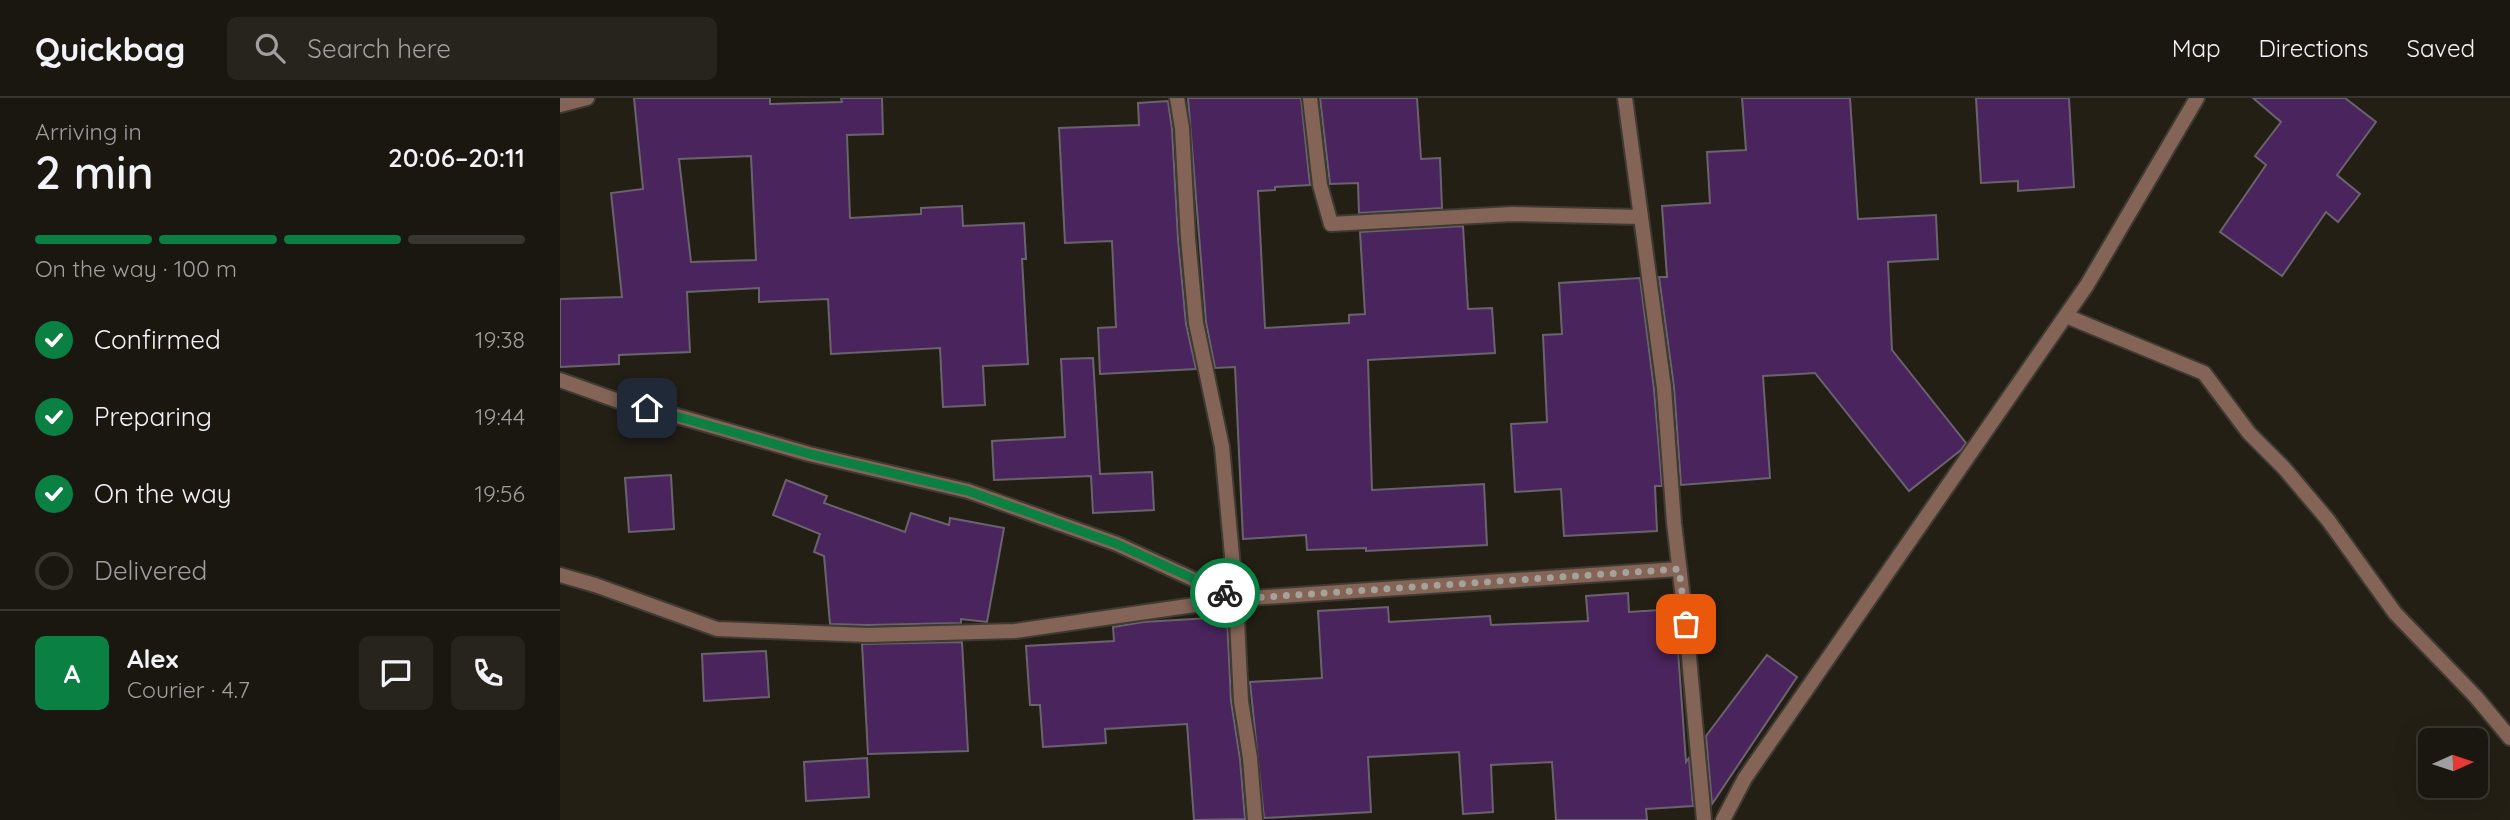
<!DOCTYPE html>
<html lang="en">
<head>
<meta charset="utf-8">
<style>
  body { margin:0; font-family:Quicksand,sans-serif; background:#27241e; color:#f1f3f6; height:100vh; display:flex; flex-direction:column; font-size:26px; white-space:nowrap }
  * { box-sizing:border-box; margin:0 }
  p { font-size:23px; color:#9f9f9f }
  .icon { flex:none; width:38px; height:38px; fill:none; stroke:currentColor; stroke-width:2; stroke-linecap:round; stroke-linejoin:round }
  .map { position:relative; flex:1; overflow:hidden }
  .details { display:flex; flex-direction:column; background:#1a1710; width:560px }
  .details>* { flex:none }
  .needle { width:46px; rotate:87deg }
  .controls { position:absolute; left:1858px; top:630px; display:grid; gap:14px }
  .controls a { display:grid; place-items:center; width:70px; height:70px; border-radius:10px; background:#1a1710; box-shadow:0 7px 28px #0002,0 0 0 2px #383630; font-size:35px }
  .pin { position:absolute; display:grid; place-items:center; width:60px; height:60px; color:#fff; margin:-30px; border-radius:14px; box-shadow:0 4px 10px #0006 }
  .courier { position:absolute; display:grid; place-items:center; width:70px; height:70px; margin:-35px; border:5px solid #0b8043; border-radius:50%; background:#fff; color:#222; box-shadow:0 2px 9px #0007 }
  .headline em { font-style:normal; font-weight:600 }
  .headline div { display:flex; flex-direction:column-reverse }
  .headline { display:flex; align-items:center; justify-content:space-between; height:119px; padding:0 35px }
  h1 { font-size:46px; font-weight:600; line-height:52px }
  .bar { display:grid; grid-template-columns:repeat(4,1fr); gap:10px 7px; align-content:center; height:84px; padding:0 35px }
  .bar i { height:9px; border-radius:5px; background:#383630 }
  .bar .active { background:#0b8043 }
  .bar p { grid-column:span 4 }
  .line { display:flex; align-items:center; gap:18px; padding:0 35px; border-top:2px solid #383630 }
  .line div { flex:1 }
  .round { display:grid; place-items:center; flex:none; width:74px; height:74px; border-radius:10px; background:#27241e }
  ol { padding:0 35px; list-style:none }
  li { display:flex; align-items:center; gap:21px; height:77px }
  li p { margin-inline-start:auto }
  li .icon { padding:7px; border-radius:50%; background:#0b8043; color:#fff; stroke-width:4 }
  li:last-child { color:#9f9f9f }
  li i { width:38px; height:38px; border:4px solid #383630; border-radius:50% }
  header { display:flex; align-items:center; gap:42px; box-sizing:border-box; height:98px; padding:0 35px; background:#1a1710; border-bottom:2px solid #383630 }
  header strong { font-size:33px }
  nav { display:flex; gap:38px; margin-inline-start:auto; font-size:24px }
  .search { width:490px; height:63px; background:#27241e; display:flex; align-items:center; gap:18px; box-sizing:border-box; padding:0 24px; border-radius:10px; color:#9f9f9f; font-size:26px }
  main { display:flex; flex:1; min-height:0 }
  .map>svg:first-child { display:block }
</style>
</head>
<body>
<header>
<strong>Quickbag</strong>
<div class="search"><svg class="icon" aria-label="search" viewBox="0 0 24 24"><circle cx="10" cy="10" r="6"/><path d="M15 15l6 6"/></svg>Search here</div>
<nav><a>Map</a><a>Directions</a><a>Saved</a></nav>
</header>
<main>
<section class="details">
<div class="headline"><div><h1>2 min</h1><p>Arriving in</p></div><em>20:06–20:11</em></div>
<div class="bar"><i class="active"></i><i class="active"></i><i class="active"></i><i></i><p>On the way · 100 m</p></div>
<ol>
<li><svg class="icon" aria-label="check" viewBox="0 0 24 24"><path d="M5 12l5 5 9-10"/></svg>Confirmed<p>19:38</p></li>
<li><svg class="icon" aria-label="check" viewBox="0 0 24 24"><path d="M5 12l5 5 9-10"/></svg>Preparing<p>19:44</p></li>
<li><svg class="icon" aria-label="check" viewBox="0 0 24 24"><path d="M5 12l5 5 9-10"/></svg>On the way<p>19:56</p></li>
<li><i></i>Delivered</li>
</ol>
<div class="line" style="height:126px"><b class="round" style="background:#0b8043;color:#fff">A</b><div><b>Alex</b><p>Courier · 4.7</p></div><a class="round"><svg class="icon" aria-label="chat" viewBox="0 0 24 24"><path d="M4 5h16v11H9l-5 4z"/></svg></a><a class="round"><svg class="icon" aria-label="phone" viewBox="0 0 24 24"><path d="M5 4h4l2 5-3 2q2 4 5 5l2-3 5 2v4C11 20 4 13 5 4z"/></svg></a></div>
</section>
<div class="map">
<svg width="1950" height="722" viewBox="0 0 1950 722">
  <rect width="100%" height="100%" fill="#231f15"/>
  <g fill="#4a245c" stroke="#6a636e" stroke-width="2" fill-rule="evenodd">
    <path d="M74,0H210V6L282,4L281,0H322L323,36L287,37L290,120L361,116V110L402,108L403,128L464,125L466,161H462L468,266L423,268L425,307L383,309L380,250L271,256L268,201L199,204V190L127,194L130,254L59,257V266L0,269V201L62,199L51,95L83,91ZM191,58L196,162L131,164L119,61Z"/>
    <path d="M628,0H741L750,87L715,89V92L698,93L705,230L789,225V217L805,216L800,134L903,128L908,211L932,210L935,255L808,262L812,392L924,386L927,447L806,453V450L747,452L746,437L683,441L675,269L655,270L646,224Z"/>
    <path d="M760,0H857L861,61L880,60L882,110L799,115L798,85L770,86Z"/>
    <path d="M1182,0H1290L1298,121L1376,117L1378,161L1328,164L1332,252L1406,345L1401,352L1349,393L1255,275L1203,278L1210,380L1121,387L1114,289L1099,179H1107L1102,108L1150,105L1147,54L1186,52Z"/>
    <path d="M1416,0H1509L1514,89L1458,93V83L1421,85Z"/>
    <path d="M1693,0H1785L1816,24L1777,77L1800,96L1778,124L1766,114L1722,178L1660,134L1706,67L1695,58L1721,24Z"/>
    <path d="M608,3L612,31L618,141L626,226L636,271L540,276L538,230L556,229L552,143L505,145L499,30L579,27L578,5Z"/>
    <path d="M1080,180L1094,291L1102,388H1095L1097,433L1004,438L1001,391L955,394L951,326L987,324L983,237L1002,236L999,185Z"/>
    <path d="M533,260L540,376L592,374L594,412L533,415L531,378L434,382L432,343L505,339L501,261Z"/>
    <path d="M111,377L114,431L69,434L65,380Z"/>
    <path d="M226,382L267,398L264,405L345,434L351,415L389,427L390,420L444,430L427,524L401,521V525L307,527L270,526L264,458L254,454L260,436L213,417Z"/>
    <path d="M1068,495L1069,514L1115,511L1126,664L1129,660L1133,708L1086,711L1087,722H996L992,664L931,667L933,714L903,716L899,654L808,659L811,714L704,720L690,584L762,580L758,513L828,509L829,524L930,518L931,527L1028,523L1026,498Z"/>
    <path d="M667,519L671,603L680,661L685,721L634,722L627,626L545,631L546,645L483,649L480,607H470L466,548L554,543L553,529L583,524Z"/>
    <path d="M402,544L408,653L308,656L302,546Z"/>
    <path d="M206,553L209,599L144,603L142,556Z"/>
    <path d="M1207,557L1237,579L1152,706L1146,638Z"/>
    <path d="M307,660L309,699L246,703L244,664Z"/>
  </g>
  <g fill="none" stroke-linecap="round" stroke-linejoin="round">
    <g stroke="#3f3b32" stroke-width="18">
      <g id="minor">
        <path d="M617,0L622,30L628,140L636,225L662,349L676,501L681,603L690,660L695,722"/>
        <path d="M750,0L760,87L771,126L952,116L1081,119"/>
        <path d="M1065,0L1104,290L1114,425L1126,526L1144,722"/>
        <path d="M0,7L27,0"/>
        <path d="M1506,218L1644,275L1689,335L1724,370L1768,422L1835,515L1916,599L1950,640"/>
        <path d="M0,282L64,305L110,316L249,356L408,393L557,446L676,501"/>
        <path d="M0,477L35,487L157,531L307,537L455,533L676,501L1119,471"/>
      </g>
    </g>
    <g stroke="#3f3b32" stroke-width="18">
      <path id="tertiary" d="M1163,722L1185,680L1527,187L1637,0"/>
    </g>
    <use href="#minor" stroke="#836456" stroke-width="14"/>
    <use href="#tertiary" stroke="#836456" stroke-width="14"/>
  </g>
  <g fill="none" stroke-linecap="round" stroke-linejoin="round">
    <path stroke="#a6a29a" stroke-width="7" stroke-dasharray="0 12.6" d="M665,495L676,501L1119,471L1126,526"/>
    <path stroke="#0b8043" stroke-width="9" d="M87,310L250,356L408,393L557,446L665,495"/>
  </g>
</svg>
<div class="controls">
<a><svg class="needle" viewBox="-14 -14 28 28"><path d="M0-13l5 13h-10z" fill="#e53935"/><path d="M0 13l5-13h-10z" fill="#9f9f9f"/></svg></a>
</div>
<div class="pin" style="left:1126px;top:526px;background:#ea580c"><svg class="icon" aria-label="bag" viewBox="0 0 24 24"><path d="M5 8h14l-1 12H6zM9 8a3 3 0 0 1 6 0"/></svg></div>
<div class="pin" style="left:87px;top:310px;background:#1f2937"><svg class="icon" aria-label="home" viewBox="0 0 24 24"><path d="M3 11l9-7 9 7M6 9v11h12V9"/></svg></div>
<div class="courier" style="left:665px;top:495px"><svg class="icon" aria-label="bike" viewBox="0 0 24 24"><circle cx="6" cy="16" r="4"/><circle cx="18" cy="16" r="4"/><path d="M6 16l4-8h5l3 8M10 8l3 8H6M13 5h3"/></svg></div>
</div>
</main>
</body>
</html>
